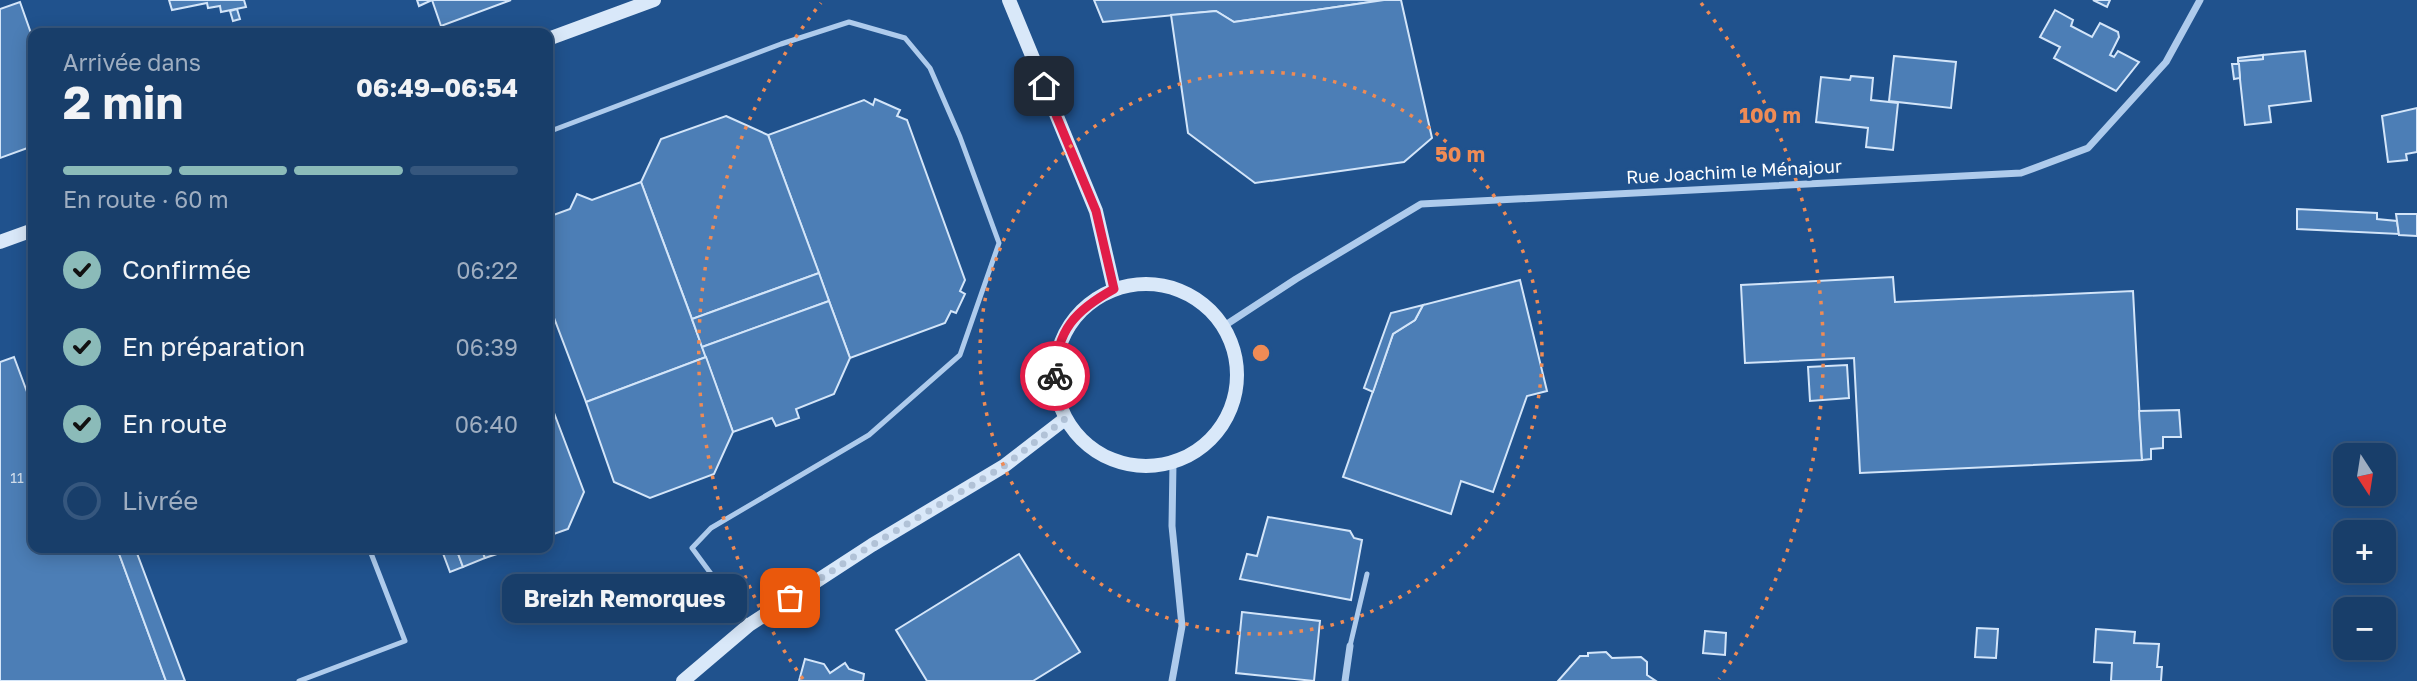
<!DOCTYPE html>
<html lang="fr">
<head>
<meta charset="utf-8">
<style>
  body { margin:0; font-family:"Golos Text",sans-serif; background:#254972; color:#f1f3f6; height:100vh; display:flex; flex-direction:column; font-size:26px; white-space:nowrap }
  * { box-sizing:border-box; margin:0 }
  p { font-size:23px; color:#9faec1 }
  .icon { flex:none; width:38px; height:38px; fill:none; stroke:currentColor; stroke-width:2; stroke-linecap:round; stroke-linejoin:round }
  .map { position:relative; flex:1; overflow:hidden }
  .panel { position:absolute; left:28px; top:28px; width:525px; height:525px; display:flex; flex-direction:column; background:#183e6a; border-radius:14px; box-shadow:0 4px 18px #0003,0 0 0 2px #36577e }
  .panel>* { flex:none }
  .needle { width:46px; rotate:168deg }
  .tools { position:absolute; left:2333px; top:443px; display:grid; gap:14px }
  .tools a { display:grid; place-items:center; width:63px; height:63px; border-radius:14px; background:#183e6a; box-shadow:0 4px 18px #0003,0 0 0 2px #36577e; font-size:35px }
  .pin { position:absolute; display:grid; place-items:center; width:60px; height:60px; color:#fff; margin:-30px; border-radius:14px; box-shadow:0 4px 10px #0006 }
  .courier { position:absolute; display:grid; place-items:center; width:70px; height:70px; margin:-35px; border:5px solid #e11d48; border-radius:50%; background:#fff; color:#222; box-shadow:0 2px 9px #0007 }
  .bubble { position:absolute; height:49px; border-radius:14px; background:#183e6a; box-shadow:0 4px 18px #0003,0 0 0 2px #36577e; font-size:23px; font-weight:700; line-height:49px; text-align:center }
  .headline em { font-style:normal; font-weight:700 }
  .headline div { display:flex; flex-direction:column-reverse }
  .headline { display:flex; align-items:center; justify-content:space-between; height:119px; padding:0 35px }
  h1 { font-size:46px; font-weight:700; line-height:52px }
  .bar { display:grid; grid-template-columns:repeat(4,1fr); gap:10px 7px; align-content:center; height:84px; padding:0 35px }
  .bar i { height:9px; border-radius:5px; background:#36577e }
  .bar .on { background:#8bbbb9 }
  .bar p { grid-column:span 4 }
  ol { padding:0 35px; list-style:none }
  li { display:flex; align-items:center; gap:21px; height:77px }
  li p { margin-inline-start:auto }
  li .icon { padding:7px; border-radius:50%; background:#8bbbb9; color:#111; stroke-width:4 }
  li:last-child { color:#9faec1 }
  li i { width:38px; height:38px; border:4px solid #36577e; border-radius:50% }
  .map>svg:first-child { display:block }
</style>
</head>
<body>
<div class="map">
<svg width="2417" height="681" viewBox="0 0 2417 681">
  <rect width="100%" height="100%" fill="#20528d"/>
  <g fill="#4c7eb6" stroke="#d3e5f9" stroke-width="2">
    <path d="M169,0H244L246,7L221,12L220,6L208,8L207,3L172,10Z"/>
    <path d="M417,0H511L441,26L432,0L419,6Z"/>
    <path d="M1094,0H1384L1234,22L1216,11L1103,22Z"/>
    <path d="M1384,0H1401L1432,138L1404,162L1255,183L1188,133L1171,15L1216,11L1234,22Z"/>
    <path d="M2093,0H2110L2107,7Z"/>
    <path d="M20,2L33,39V146L0,158V9Z"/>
    <path d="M237,9L240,19L233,21L230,11Z"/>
    <path d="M2055,10L2073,20L2071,26L2092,37L2100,23L2118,32L2119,37L2110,55L2114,57L2118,51L2139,62L2116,91L2054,58L2060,47L2040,37Z"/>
    <path d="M2305,51L2311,101L2269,106L2271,122L2245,125L2238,61L2263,59V55Z"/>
    <path d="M2263,55V59L2238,61V58Z"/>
    <path d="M1894,56L1956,62L1951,108L1889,101Z"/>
    <path d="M2232,64H2239L2240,78L2234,79Z"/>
    <path d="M1851,76L1873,78L1871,100L1898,103L1893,150L1866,147L1868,128L1816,122L1821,77L1850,80Z"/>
    <path d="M875,99L900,110L897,116L907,120L965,280L960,291L965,294L956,313L951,311L945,323L850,358L768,135L864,100L873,105Z"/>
    <path d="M2417,108V152L2406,154L2407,160L2388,162L2382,116Z"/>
    <path d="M726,116L768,135L819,273L692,319L641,182L661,139Z"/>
    <path d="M641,182L706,357L586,402L548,302V217L570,209L577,194L592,200Z"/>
    <path d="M2297,209L2377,213V219L2397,221L2399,234L2297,229Z"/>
    <path d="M2396,214H2417V236L2399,235Z"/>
    <path d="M819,273L829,301L702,347L692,319Z"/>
    <path d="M1893,277L1895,302L2133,291L2142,460L1860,473L1854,358L1745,363L1741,285Z"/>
    <path d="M1520,280L1547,391L1527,396L1493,492L1461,481L1451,514L1343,477L1393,334L1415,320L1423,305Z"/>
    <path d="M829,301L850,358L834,394L796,409L799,418L776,426L772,418L733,432L702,347Z"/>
    <path d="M1423,305L1415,320L1393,334L1373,392L1364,388L1391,313Z"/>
    <path d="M14,357L33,408V548H117L166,681H0V362Z"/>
    <path d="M706,357L733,432L714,474L650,498L614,482L586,402Z"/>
    <path d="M1847,365L1849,398L1810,401L1808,367Z"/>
    <path d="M548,397L584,492L568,529L548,536Z"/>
    <path d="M2179,410L2181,437H2163V448L2151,449V459L2142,460L2139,411Z"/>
    <path d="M1268,517L1350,531L1354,538L1362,540L1351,600L1240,579L1247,554L1257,556Z"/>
    <path d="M128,548H135L185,681H166L118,551Z"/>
    <path d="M441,548H456L463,567L450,572Z"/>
    <path d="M456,548H481L485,558L463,567Z"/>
    <path d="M481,548H515L485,558Z"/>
    <path d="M1019,554L1080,652L1033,681H927L896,630Z"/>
    <path d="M650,601L655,619L642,622L638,604Z"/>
    <path d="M1242,612L1320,621L1314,681L1236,673Z"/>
    <path d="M1977,628L1998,629L1996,658L1975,657Z"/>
    <path d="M2096,629L2135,632L2134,643L2159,644L2157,667H2162L2161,681H2111L2112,663L2094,662Z"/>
    <path d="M1705,631L1726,633L1725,655L1703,653Z"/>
    <path d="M1606,652L1612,658L1641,657L1647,662V675L1656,681H1558L1580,656H1588V653Z"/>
    <path d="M805,659L824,664L830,673L845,663L849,669L864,674L863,681H799Z"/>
  </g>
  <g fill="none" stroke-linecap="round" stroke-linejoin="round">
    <g stroke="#aecbec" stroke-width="5">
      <path d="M548,132L781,44L849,22L905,38L930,68L960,137L999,243L960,355L869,435L711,528L692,548L748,624"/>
      <path d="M1350,646L1367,574"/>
      <path d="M299,681L405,641L369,548"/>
    </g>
    <g stroke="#aecbec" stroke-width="7">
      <path d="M1224,326L1296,279L1421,204L2021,173L2088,148L2166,62L2200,0"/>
      <path d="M1172,681L1182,626L1172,526L1173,463"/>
      <path d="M1345,681L1350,646"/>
    </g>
    <g stroke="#d9e8f9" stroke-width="14">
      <path d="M1009,0L1096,211L1114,289"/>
      <path d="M548,39L654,0"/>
      <path d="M0,242L33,230"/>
      <circle cx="1146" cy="375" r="91"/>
      <path d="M683,681L749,625L872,545L1004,466L1065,419"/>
    </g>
  </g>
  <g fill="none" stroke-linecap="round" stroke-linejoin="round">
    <path stroke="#b1c2d7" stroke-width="7" stroke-dasharray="0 12.6" d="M790,598L872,545L1004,466L1065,419L1055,389V376"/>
    <path stroke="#e11d48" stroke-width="9" d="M1044,86L1096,211L1114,289C1076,310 1056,330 1055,376"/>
  </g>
  <g fill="none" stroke="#ef8b55" stroke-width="3.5" stroke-dasharray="3.5 7">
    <circle cx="1261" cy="353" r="281"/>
    <path d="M803 679A562 562 0 0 1 821 3M1701 3A562 562 0 0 1 1719 679"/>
  </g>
  <g text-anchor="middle" stroke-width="6" stroke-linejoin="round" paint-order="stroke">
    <g font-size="14" fill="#d2dfed">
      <text x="17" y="483">11</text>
    </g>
    <g font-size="18" fill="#fff" stroke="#20528d">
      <text transform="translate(1734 172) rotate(-3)" y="6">Rue Joachim le Ménajour</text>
    </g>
  </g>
  <circle cx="1261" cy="353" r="10" fill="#ef8b55" stroke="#20528d" stroke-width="3.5"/>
  <g font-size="21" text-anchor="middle" font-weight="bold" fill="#ef8b55" stroke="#20528d" stroke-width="6" stroke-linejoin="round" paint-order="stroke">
    <text x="1770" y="123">100 m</text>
    <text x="1460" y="162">50 m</text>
  </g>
</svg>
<div class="tools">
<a><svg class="needle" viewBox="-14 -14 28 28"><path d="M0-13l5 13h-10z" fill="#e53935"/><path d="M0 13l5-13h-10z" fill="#9faec1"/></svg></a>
<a>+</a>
<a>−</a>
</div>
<div class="pin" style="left:790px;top:598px;background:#ea580c"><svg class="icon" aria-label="bag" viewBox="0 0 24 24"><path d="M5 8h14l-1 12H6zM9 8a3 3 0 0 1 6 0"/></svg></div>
<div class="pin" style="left:1044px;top:86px;background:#1f2937"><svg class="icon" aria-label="home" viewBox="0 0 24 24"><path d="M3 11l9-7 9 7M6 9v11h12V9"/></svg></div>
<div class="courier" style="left:1055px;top:376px"><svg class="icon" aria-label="bike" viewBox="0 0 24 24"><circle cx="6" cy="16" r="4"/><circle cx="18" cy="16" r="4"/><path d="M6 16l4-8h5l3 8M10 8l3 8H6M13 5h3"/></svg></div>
<div class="bubble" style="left:502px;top:574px;width:245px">Breizh Remorques</div>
<section class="panel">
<div class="headline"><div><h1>2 min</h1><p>Arrivée dans</p></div><em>06:49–06:54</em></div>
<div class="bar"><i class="on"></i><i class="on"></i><i class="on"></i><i></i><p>En route · 60 m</p></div>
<ol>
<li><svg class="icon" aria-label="check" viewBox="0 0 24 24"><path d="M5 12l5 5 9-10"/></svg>Confirmée<p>06:22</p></li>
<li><svg class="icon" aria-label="check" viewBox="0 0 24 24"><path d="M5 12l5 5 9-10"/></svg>En préparation<p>06:39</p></li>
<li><svg class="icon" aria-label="check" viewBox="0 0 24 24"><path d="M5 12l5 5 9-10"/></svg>En route<p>06:40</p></li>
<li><i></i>Livrée</li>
</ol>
</section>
</div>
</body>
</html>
